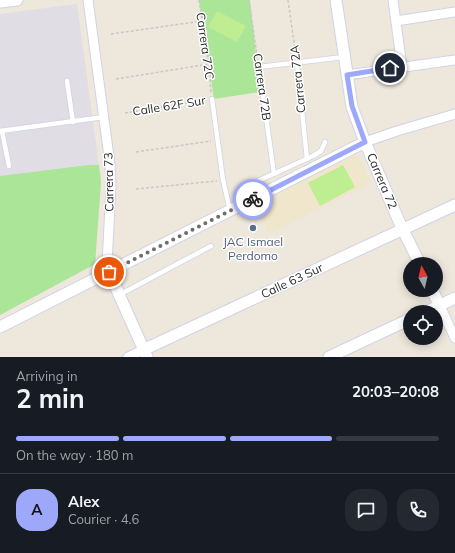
<!DOCTYPE html>
<html lang="en">
<head>
<meta charset="utf-8">
<style>
  body { margin:0; font-family:Mulish,sans-serif; background:#242831; color:#f1f3f6; height:100vh; display:flex; flex-direction:column; font-size:15px; white-space:nowrap }
  * { box-sizing:border-box; margin:0 }
  p { font-size:13px; color:#9ea1a6 }
  .icon { flex:none; width:22px; height:22px; fill:none; stroke:currentColor; stroke-width:2; stroke-linecap:round; stroke-linejoin:round }
  .map { position:relative; height:357px; overflow:hidden }
  .panel { display:flex; flex-direction:column; background:#171b24; flex:1 }
  .panel>* { flex:none }
  .needle { width:26px; rotate:352deg }
  .buttons { position:absolute; left:403px; top:257px; display:grid; gap:8px }
  .buttons a { display:grid; place-items:center; width:40px; height:40px; border-radius:50%; background:#171b24; box-shadow:0 2px 10px #0003; font-size:20px }
  .pin { position:absolute; display:grid; place-items:center; width:34px; height:34px; color:#fff; margin:-17px; border:2px solid #fff; border-radius:50%; box-shadow:0 1px 4px #0007 }
  .courier { position:absolute; display:grid; place-items:center; width:40px; height:40px; margin:-20px; border:3px solid #9da8fa; border-radius:50%; background:#fff; color:#222; box-shadow:0 1px 5px #0007 }
  .summary em { font-style:normal; font-weight:700 }
  .summary div { display:flex; flex-direction:column-reverse }
  .summary { display:flex; align-items:center; justify-content:space-between; height:68px; padding:0 16px }
  h1 { font-size:26px; font-weight:700; line-height:30px }
  .bar { display:grid; grid-template-columns:repeat(4,1fr); gap:6px 4px; align-content:center; height:48px; padding:0 16px }
  .bar i { height:5px; border-radius:3px; background:#363941 }
  .bar .on { background:#9da8fa }
  .bar p { grid-column:span 4 }
  .line { display:flex; align-items:center; gap:10px; padding:0 16px; border-top:1px solid #363941 }
  .line div { flex:1 }
  .round { display:grid; place-items:center; flex:none; width:42px; height:42px; border-radius:16px; background:#242831 }
  .map>svg:first-child { display:block }
</style>
</head>
<body>
<div class="map">
<svg width="455" height="357" viewBox="0 0 455 357">
  <rect width="100%" height="100%" fill="#ede7dc"/>
  <path fill="#e0dde5" d="M77,4L101,181L95,264L0,315V14Z"/>
  <path fill="#efe6cb" d="M357,154L371,182L269,234L254,205Z"/>
  <g fill="#abe597">
    <path d="M199,0H250L260,92L214,99Z"/>
    <path d="M89,165H99L101,181L95,264L0,315V176Z"/>
  </g>
  <g fill="#bfed92">
    <path d="M217,11L246,26L237,42L208,27Z"/>
    <path d="M343,165L355,187L320,206L308,183Z"/>
  </g>
  <g fill="none" stroke-linecap="round" stroke-linejoin="round">
    <g stroke="#d1d3e4" stroke-width="6">
      <g id="service">
        <path d="M297,63L307,159"/>
        <path d="M67,81L73,122"/>
        <path d="M212,99L223,180L230,210"/>
        <path d="M0,131L104,117"/>
        <path d="M2,131L9,166"/>
        <path d="M274,174L259,67L344,57"/>
        <path d="M240,189L313,156L321,151L325,142"/>
        <path d="M119,295L211,246"/>
      </g>
    </g>
    <g stroke="#d1d3e4" stroke-width="11">
      <g id="minor">
        <path d="M88,0L110,164L111,187L107,264L109,272"/>
        <path d="M393,0L402,67"/>
        <path d="M396,21L455,12"/>
        <path d="M347,75L455,60"/>
        <path d="M365,142L397,131L455,114"/>
        <path d="M440,306L455,338"/>
        <path d="M128,357L143,350"/>
      </g>
    </g>
    <g stroke="#d1d3e4" stroke-width="13">
      <g id="tertiary">
        <path d="M336,0L352,107L365,142L401,226L420,264"/>
        <path d="M0,2L17,0"/>
        <path d="M109,272L147,357"/>
        <path d="M432,290L440,306"/>
        <path d="M426,312L455,298"/>
        <path d="M0,327L365,142"/>
        <path d="M143,350L455,205"/>
        <path d="M329,357L410,319"/>
      </g>
    </g>
    <g stroke="#c8c8c8" stroke-width="1.5" stroke-dasharray="3 2" stroke-linecap="butt">
      <path d="M199,0L209,64L211,93"/>
      <path d="M249,0L258,62"/>
      <path d="M288,0L296,56"/>
      <path d="M111,34L202,21"/>
      <path d="M116,79L209,64"/>
      <path d="M125,113L206,100"/>
      <path d="M136,152L211,141"/>
      <path d="M136,189L217,181"/>
    </g>
    <use href="#service" stroke="#fff" stroke-width="4.5"/>
    <use href="#minor" stroke="#fff" stroke-width="9"/>
    <use href="#tertiary" stroke="#fff" stroke-width="11"/>
  </g>
  <g fill="none" stroke-linecap="round" stroke-linejoin="round">
    <path stroke="#6f6d69" stroke-width="4" stroke-dasharray="0 7.2" d="M109,272L253,199"/>
    <path stroke="#9da8fa" stroke-width="5" d="M253,199L365,142L352,106L347,75L390,68"/>
  </g>
  <circle fill="#5c6f8a" stroke="#fff" stroke-width="1.5" cx="253" cy="228" r="4"/>
  <g text-anchor="middle" stroke-width="3" stroke-linejoin="round" paint-order="stroke">
    <g font-size="12" fill="#2b2b2b" stroke="#fff">
      <text transform="translate(205 46) rotate(82)" y="4">Carrera 72C</text>
      <text transform="translate(298 79) rotate(-96)" y="4">Carrera 72A</text>
      <text transform="translate(262 87) rotate(82)" y="4">Carrera 72B</text>
      <text transform="translate(169 106) rotate(-9)" y="4">Calle 62F Sur</text>
      <text transform="translate(382 181) rotate(67)" y="4">Carrera 72</text>
      <text transform="translate(109 182) rotate(-91)" y="4">Carrera 73</text>
      <text transform="translate(292 281) rotate(-25)" y="4">Calle 63 Sur</text>
    </g>
    <g font-size="12" fill="#4e5e75" stroke="#fff">
      <text x="253" y="246">JAC Ismael<tspan x="253" dy="14">Perdomo</tspan></text>
    </g>
  </g>
</svg>
<div class="buttons">
<a><svg class="needle" viewBox="-14 -14 28 28"><path d="M0-13l5 13h-10z" fill="#e53935"/><path d="M0 13l5-13h-10z" fill="#9ea1a6"/></svg></a>
<a><svg class="icon" aria-label="locate" viewBox="0 0 24 24"><circle cx="12" cy="12" r="6"/><path d="M12 2v4M12 18v4M2 12h4M18 12h4"/></svg></a>
</div>
<div class="pin" style="left:109px;top:272px;background:#ea580c"><svg class="icon" aria-label="bag" viewBox="0 0 24 24"><path d="M5 8h14l-1 12H6zM9 8a3 3 0 0 1 6 0"/></svg></div>
<div class="pin" style="left:390px;top:68px;background:#1f2937"><svg class="icon" aria-label="home" viewBox="0 0 24 24"><path d="M3 11l9-7 9 7M6 9v11h12V9"/></svg></div>
<div class="courier" style="left:253px;top:199px"><svg class="icon" aria-label="bike" viewBox="0 0 24 24"><circle cx="6" cy="16" r="4"/><circle cx="18" cy="16" r="4"/><path d="M6 16l4-8h5l3 8M10 8l3 8H6M13 5h3"/></svg></div>
</div>
<section class="panel">
<div class="summary"><div><h1>2 min</h1><p>Arriving in</p></div><em>20:03–20:08</em></div>
<div class="bar"><i class="on"></i><i class="on"></i><i class="on"></i><i></i><p>On the way · 180 m</p></div>
<div class="line" style="height:72px"><b class="round" style="background:#9da8fa;color:#111">A</b><div><b>Alex</b><p>Courier · 4.6</p></div><a class="round"><svg class="icon" aria-label="chat" viewBox="0 0 24 24"><path d="M4 5h16v11H9l-5 4z"/></svg></a><a class="round"><svg class="icon" aria-label="phone" viewBox="0 0 24 24"><path d="M5 4h4l2 5-3 2q2 4 5 5l2-3 5 2v4C11 20 4 13 5 4z"/></svg></a></div>
</section>
</body>
</html>
